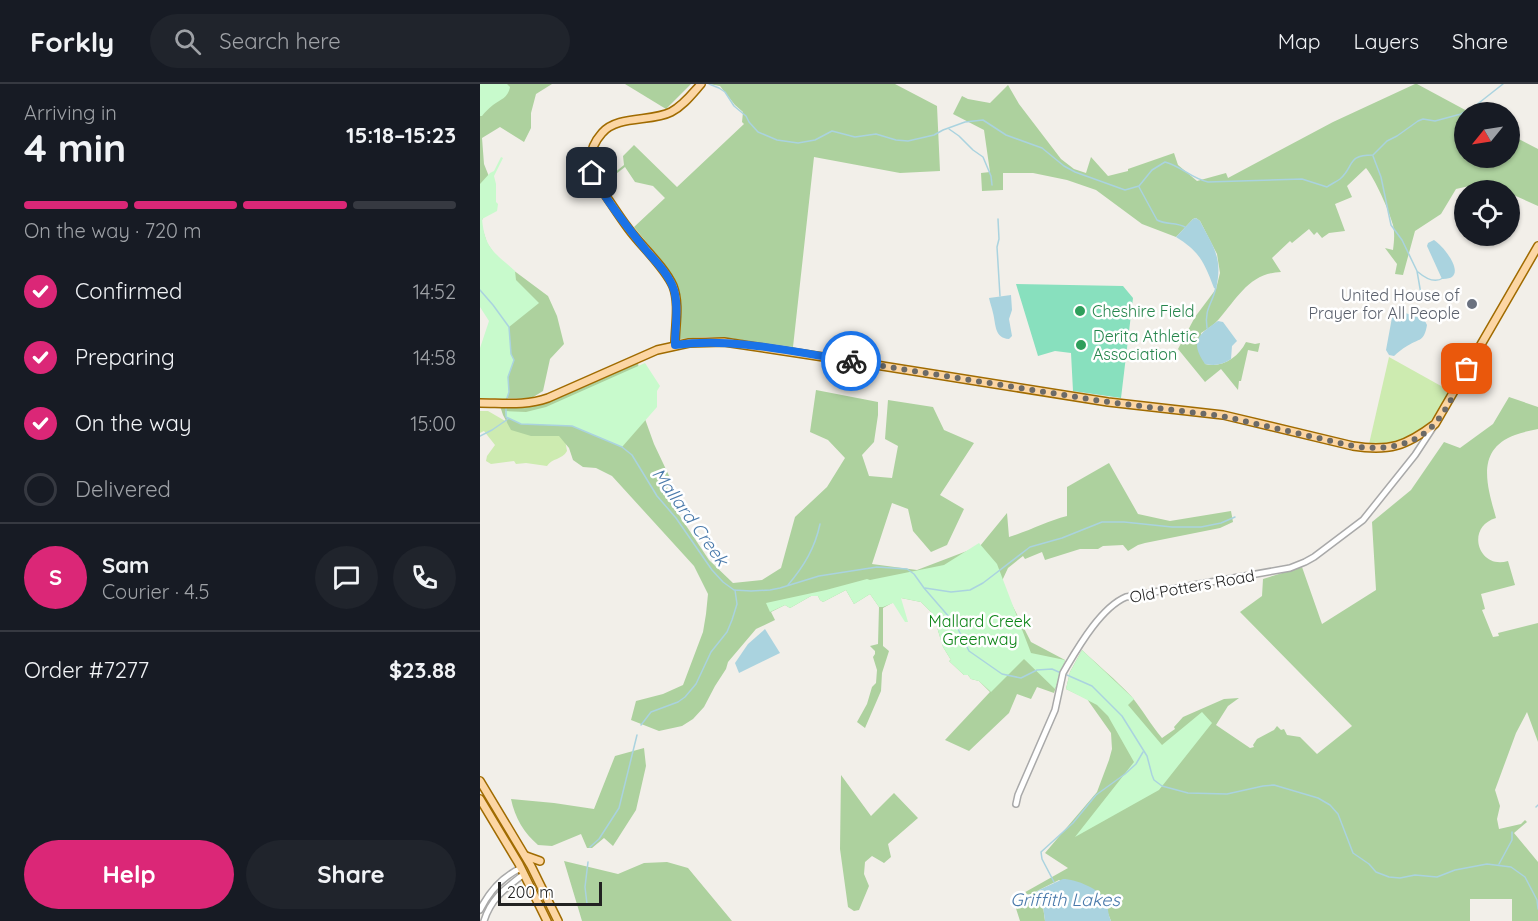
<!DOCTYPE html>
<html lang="en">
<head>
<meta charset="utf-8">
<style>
  body { margin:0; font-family:Quicksand,sans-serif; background:#20242c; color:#f1f3f6; height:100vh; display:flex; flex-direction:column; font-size:22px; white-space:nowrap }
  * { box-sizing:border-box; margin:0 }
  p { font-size:20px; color:#9ea1a6 }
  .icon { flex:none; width:33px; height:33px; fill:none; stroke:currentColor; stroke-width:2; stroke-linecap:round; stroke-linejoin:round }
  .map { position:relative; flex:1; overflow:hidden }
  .panel { display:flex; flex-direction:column; background:#171b24; width:480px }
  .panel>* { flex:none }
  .needle { width:39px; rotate:240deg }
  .fabs { position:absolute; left:974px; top:18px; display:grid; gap:12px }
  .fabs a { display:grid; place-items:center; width:66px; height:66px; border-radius:50%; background:#171b24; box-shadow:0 2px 4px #0004; font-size:30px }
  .scale { position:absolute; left:18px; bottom:15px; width:104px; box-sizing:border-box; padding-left:6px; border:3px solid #222; border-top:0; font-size:16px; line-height:21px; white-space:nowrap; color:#222; -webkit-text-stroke:4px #fff; paint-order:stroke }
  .pin { position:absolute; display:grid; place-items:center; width:51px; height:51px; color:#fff; margin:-26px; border-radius:12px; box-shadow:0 3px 9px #0006 }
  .courier { position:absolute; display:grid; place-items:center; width:60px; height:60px; margin:-30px; border:4px solid #1a73e8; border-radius:50%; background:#fff; color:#222; box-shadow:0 2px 8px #0007 }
  .summary em { font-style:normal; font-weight:700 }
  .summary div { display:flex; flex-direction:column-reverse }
  .summary { display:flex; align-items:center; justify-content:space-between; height:102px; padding:0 24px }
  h1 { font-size:39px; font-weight:700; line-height:45px }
  .bar { display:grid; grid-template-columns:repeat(4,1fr); gap:9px 6px; align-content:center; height:72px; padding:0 24px }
  .bar i { height:8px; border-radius:4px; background:#363941 }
  .bar .current { background:#db2777 }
  .bar p { grid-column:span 4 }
  .line { display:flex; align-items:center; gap:15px; padding:0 24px; border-top:2px solid #363941 }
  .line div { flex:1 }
  .round { display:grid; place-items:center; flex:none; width:63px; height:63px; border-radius:32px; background:#20242c }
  ol { padding:0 24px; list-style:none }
  li { display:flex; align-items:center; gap:18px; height:66px }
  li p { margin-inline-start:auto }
  li .icon { padding:6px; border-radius:50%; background:#db2777; color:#fff; stroke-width:4 }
  li:last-child { color:#9ea1a6 }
  li i { width:33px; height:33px; border:3px solid #363941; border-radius:50% }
  .button { display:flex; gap:12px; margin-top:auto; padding:12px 24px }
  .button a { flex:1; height:69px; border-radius:36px; background:#db2777; color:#fff; font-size:24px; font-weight:700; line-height:69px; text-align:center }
  .button a+a { background:#20242c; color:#f1f3f6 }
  header { display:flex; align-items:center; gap:36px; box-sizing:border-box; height:84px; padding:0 30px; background:#171b24; border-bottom:2px solid #363941 }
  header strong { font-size:28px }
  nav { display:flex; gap:33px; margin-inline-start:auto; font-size:21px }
  .search { width:420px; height:54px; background:#20242c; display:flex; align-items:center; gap:15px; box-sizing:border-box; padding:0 21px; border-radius:33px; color:#9ea1a6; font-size:22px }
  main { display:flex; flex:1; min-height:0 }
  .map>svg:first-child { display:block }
</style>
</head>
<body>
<header>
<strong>Forkly</strong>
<div class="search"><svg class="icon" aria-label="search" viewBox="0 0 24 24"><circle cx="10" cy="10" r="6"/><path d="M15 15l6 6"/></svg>Search here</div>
<nav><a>Map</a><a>Layers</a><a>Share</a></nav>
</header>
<main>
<section class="panel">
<div class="summary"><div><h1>4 min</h1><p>Arriving in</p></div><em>15:18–15:23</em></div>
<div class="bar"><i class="current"></i><i class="current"></i><i class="current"></i><i></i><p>On the way · 720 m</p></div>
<ol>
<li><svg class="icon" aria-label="check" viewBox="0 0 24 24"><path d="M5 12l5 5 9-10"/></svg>Confirmed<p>14:52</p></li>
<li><svg class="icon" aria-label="check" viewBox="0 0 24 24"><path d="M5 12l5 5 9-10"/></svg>Preparing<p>14:58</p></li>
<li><svg class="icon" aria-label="check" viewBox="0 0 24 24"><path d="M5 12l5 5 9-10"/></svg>On the way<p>15:00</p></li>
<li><i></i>Delivered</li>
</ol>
<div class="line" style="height:108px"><b class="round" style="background:#db2777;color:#fff">S</b><div><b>Sam</b><p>Courier · 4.5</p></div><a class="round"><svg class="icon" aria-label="chat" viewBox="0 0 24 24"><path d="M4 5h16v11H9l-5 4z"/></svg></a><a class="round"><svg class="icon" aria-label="phone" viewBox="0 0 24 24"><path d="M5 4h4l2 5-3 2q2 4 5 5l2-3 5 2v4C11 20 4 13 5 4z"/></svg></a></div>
<div class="line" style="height:78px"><div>Order #7277</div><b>$23.88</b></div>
<div class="button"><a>Help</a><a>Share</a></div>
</section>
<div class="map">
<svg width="1058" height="837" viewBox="0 0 1058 837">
  <rect width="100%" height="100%" fill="#f2efe9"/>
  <g fill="#cdebb0">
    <path d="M909,273L970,307C949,345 934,360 889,360Z"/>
    <path d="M0,327H8L34,342L84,350L87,367C82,376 72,374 67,382L46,379L36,380L34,377L11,380L6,377L7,372L15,361L4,347L0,349Z"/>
  </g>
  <g fill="#add19e">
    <path d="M16,0H72L56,10L51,29V44L44,58L20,43L2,54L4,80L12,100L1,140L7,159L17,174L68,212L77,232L84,260L70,275L63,307L50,315L19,314L28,251L0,209V21Z"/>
    <path d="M145,0H211L186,25Z"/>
    <path d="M229,0H415L457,22L460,87L420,89L334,73L313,263L248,254L226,253L200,255C200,240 202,223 199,208C195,188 167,160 154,143L185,114L173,102L155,98L145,83L124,99L123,98L144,81L143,72L154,61L197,103L264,40L262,38L263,28L255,21L240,2Z"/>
    <path d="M935,0H937L989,28H984V74H1029V50L1058,65V122L1029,109V106H1025L1007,98L976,105L961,130L935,147L923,191L915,190L917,180L905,164L913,166C914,158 915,150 913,141C909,126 895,95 886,84L867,102L872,113L855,120L865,147L849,149L842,154L837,148L834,151L829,145L812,159L810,157L792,174L801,188C770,189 758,213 739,235C734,241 727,245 721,249L725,280C742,284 758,274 766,258L775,260L780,259L778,268L768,266L761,297H759L758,306L741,285L725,298L698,265L715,233L736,205L740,189L737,170L720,137L716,134L713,135L696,153L662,140L616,106L587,96L553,89H523V106L502,107L501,89L510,88L504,46L473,30L482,12L488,15L510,19L528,1L539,20L581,75L594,85L606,89L611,73L628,92L648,87V85L694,69L698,81L717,97L746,89L748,94L853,38Z"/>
    <path d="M157,274L164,311L165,335L174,360L191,396L185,410L229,476L253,499L282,496L301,484L315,433L347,403L365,374L348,356L330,348L336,306L398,318V331L394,358L382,371L389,392L412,394L418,362L405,355L408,316L453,323L464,346L494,359L460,411L484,425L467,461L451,468L433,447L428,425L412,419L392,480L437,486L500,462L527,429L529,453C549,447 567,437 587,432V403L629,379L658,430L690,437L751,427L753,438L740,444L665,459L658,461L648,467L643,461L623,462L618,465H600L565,476L562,468L545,475L543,472L528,484L521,499L551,558L585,576L574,609L557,603L551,615L537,610L529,629L489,667L465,656L510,608L499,597L491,595L488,591H484L469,577L471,576L463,563L453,530L441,518L421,514L403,524V562L409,567L402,589L401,607L385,644L377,638L387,620L392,603L396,599L397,586L393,573L395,570V567L390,562L398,560L399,523L390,510L374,520L366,506L343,518L340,516L338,512H331L310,524L305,521L291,528L295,536L276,545L248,578L246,585L235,602L224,623L213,635L202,642L179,647L151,636L156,617L183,610L203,601L223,548L226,530L228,510L214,482L132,392L116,384L103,383L93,376L89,364L79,352H51L31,346L23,331L19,319L54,318Z"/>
    <path d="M1029,313L1058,323V345C1050,347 1042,348 1035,351C994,366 1008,404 1016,434C985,443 998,486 1028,477L1035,501L1001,510L1005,525L1002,526L1013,553L1019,552L1018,549L1058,539V658L1047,628L1036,649L1015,706L1020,722L1017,735L1019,745L1041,740L1045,736L1047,738L1034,749L1058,778V837H1032V815H990V837H631L627,827V821L579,796L555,808V813L563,822L565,837H540L533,815L588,784L565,769L617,708L629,676L632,665L631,649L607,615L586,605L590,588L602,566C618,581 636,596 651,612C662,625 671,641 682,654L695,645L694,643L703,633L744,615L759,614L748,622L736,641L770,664L774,663L773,661L777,655L794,646L797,642L801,646L804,645L807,651L820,653L837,670L872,642L760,528L782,512L783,495L822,483L842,540L896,506L892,438L931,406L964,358L980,364L1013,340Z"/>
    <path d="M164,664L166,682L156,726L133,762L124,754L112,764H107L101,750L72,762L58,761C44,749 35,734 31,715L74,719L114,725L135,672Z"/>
    <path d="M361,691L391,732L414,709L438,734L408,760L411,773L404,779L392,772L385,778L384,790L389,802L379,826L374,827L368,823L360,765Z"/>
    <path d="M84,777L138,790L164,779L187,778L208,784L252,837H102Z"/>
  </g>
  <g fill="#c8facc">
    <path d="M0,0H27L30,3C28,14 21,15 13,21C9,24 5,28 2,32H0Z"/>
    <path d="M21,73L23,74L14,92L16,100V118L18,120L17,127L2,135C5,165 14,168 35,187L36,196L59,219L29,243L31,270L34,276L28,293L29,308L27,315L0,314V264L9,237L0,223V100L10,89L14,87Z"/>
    <path d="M165,279L180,302L177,307V323L142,363L92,342L41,340L26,333L25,327L46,328L66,323Z"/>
    <path d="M499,459L517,480L551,569L585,576L575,605L544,575L511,608L499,597L491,595L488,591H484L469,577L471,576L463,563L453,530L441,518L421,514L428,538H425L413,519L403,523H399L390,510L374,520L366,506L343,518L340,516L338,512H331L310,524L305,521L290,528L286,519L346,506L387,495L390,496L464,481Z"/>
    <path d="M602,566L654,615L648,621L682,661L722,628L732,639L679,706L595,753L654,678L628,632L617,621L586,605L590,588Z"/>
  </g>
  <path fill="#88e0be" d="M536,200L643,202L653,214L641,314L593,307L591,269L575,267L558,272Z"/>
  <g fill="#aad3df">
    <path d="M716,134L720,137C734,164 743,174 736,205L734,204C724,178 720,168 696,153L713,135Z"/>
    <path d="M954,156C965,163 990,196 962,195L947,162L948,159Z"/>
    <path d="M531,211L532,226L529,235L532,252L529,255C514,254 516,240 513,229C512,224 510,219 509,214Z"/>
    <path d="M919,227L944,235L947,241C944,258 940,254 927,262C922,265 918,268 914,272L909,271L906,266L913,228Z"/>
    <path d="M738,237L743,238L757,257L752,262L751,275C742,281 735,282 725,280C709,257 719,250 738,237Z"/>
    <path d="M285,545L300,569L259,589L255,579L268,560Z"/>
    <path d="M583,795C595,795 622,805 626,818C629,824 627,828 631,837H565L563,822L555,813L554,810L559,806Z"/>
  </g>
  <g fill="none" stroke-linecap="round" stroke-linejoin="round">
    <g stroke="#aad3df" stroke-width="1.5">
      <path d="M229,0L239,4L245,8L254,22L266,32L269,38L278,48L297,56L318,59L335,56L352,47L375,53L396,50L416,56L428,57L454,51L463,46L485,38L503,36L526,51L562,64L584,82L595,88L645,106L659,102L672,86L685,78C703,83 710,94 728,98L822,95L847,103C851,100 856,98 860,95C875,82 866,71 893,71L907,57L917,52L938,37L943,35L955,37L981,30L995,22L1023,0"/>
      <path d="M469,45L479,52L493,66L503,73L511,92L512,101"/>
      <path d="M893,72L901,93L911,141L922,156L937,187L942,216"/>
      <path d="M659,103L677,136C686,141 696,138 705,143"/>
      <path d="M518,135L519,155L517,163L520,212"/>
      <path d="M938,188C945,194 954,200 963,194"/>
      <path d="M0,206L13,221L29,243L31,270L34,276L28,293L29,308L26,317"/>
      <path d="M727,244C724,224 733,219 736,203"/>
      <path d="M26,322V332"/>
      <path d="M26,333L41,340L92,342L142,363L152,371L177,412L196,434L232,486L243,498L254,506L271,507L290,506L300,504L339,492L397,483L427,485L434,490L444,504L476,541L489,567L522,590L541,594L557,586L572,585L581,589"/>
      <path d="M0,352L12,346L28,335L27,334"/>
      <path d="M308,501C324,482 335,464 340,440"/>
      <path d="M445,504L471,508L490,506L503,499L550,463L582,454L622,438H644L692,443H721L741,439L755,433"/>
      <path d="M587,591L612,602L642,632L667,672L672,691L674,696L682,702L708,709L747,710L783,702L794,701L838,714L850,721L858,730L873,769L889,780L896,788L909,793L920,794L935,791L957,793L975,786L1007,780L1031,783L1045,793L1057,816L1058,825"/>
      <path d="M161,641L171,628L198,618L205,613L216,600L231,568L247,548L252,536L257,520L255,506"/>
      <path d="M1056,723L1058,721"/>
      <path d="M110,763L119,755L139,724L157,651"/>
      <path d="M1019,780L1032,756V748"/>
      <path d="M574,798L562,775L561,768L593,739L616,711L645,690L656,680L663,668"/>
      <path d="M107,820L105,803L108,778"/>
    </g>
    <g stroke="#a9a9a9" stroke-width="8">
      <g id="minor">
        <path d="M536,720L538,711L575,626L583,589L587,582C600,560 622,523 646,513L810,484L825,478L834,473L883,436L935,371L954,342"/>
        <path d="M0,826C9,808 22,793 41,784"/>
        <path d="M4,837C11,814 26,804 44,790"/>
      </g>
    </g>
    <g stroke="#a06b00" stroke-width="10">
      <g id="major">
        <path d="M195,261C195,242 200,220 193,202C184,182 161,162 148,144C142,136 136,127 130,118C114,95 100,74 122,49C137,31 172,38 191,28C203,22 212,10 221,0"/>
        <path d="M0,319C23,319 46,322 68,314L177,266L209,259L244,258L396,281L628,318L743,331L873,362C909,368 926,362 955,340L1058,162"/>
        <path d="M0,697L51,782L78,837"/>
        <path d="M0,715L39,780L67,837"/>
        <path d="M46,772L60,777"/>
      </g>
    </g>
    <use href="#minor" stroke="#fff" stroke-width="5"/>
    <use href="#major" stroke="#fcd6a4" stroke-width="7"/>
  </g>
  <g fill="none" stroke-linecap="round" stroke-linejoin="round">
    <path stroke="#6b6a68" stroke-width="6" stroke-dasharray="0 10.8" d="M371,277L628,318L742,332L873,362C902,367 936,363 956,338C969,323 978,302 987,285"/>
    <path stroke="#1a73e8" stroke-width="8" d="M112,89C123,113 148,144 165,165C175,177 189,190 194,206C199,223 195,243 195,261C253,253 314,268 371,277"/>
  </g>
  <circle fill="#6b7280" stroke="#fff" stroke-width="2" cx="992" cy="220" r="6"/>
  <g fill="#2e9e5b" stroke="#fff" stroke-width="2">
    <circle cx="600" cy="227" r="6"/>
    <circle cx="601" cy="261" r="6"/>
  </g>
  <g text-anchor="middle" stroke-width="5" stroke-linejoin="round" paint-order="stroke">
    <g font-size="16" fill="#5b616d" stroke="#fff" text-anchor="end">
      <text x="980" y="217">United House of<tspan x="980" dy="18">Prayer for All People</tspan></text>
    </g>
    <g font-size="16" fill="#27864d" stroke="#fff" text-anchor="start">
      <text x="612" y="233">Cheshire Field</text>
      <text x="613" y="258">Derita Athletic<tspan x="613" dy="18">Association</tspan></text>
    </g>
    <g font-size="16" fill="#222" stroke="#fff">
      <text transform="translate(712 502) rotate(-10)" y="6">Old Potters Road</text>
    </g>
    <g font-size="16" fill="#0c8416" stroke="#fff">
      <text x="500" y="543">Mallard Creek<tspan x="500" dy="18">Greenway</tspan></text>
    </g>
    <g font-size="18" font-style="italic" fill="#4a7aab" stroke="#fff">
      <text transform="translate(210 433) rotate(54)" y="6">Mallard Creek</text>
      <text x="585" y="822">Griffith Lakes</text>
    </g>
  </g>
</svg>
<div class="fabs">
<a><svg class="needle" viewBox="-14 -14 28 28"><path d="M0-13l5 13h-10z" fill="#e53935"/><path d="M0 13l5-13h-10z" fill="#9ea1a6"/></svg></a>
<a><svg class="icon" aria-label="locate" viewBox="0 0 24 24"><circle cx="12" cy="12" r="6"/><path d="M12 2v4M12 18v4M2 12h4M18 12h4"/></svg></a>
</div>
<div class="scale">200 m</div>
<div class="pin" style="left:987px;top:285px;background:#ea580c"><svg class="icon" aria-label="bag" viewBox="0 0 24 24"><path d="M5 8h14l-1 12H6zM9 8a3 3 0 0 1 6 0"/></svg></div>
<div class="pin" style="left:112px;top:89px;background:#1f2937"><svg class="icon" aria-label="home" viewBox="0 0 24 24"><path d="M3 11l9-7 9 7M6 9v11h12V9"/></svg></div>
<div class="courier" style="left:371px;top:277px"><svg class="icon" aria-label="bike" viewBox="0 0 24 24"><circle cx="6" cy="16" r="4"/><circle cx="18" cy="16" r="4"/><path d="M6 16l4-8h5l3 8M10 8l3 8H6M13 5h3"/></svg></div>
</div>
</main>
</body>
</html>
